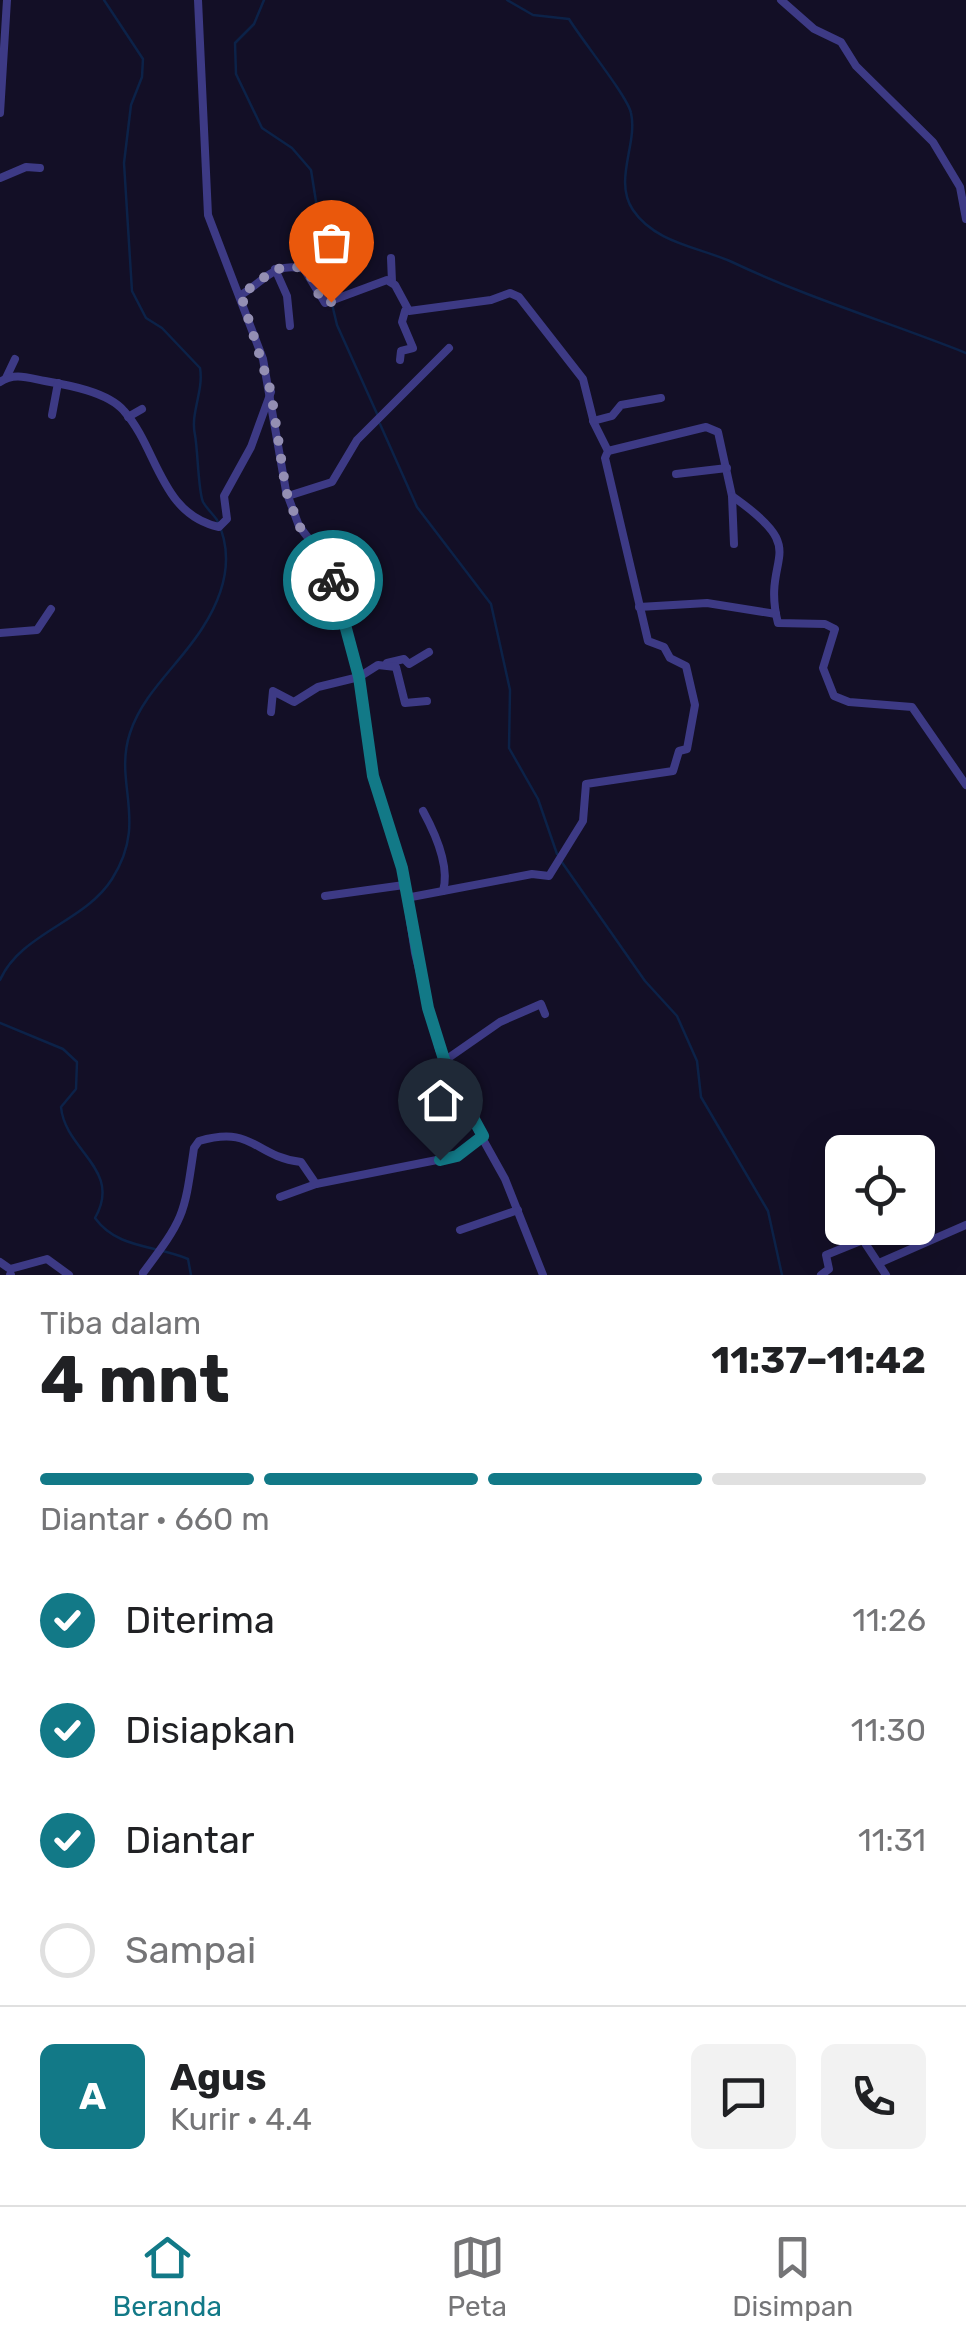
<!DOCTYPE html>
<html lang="id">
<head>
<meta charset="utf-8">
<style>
  body { margin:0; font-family:Rubik,sans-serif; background:#f2f2f2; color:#202124; height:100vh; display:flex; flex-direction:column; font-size:38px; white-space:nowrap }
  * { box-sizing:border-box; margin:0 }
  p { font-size:32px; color:#757577 }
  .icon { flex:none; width:55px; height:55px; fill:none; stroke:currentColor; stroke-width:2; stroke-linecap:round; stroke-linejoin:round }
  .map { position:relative; height:1275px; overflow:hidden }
  .details { display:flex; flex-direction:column; background:#fff; flex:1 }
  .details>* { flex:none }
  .buttons { position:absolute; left:825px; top:1135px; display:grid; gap:20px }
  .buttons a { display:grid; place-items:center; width:110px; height:110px; border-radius:15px; background:#fff; box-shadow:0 10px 40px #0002; font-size:50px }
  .pin { position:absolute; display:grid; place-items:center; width:85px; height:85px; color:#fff; margin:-102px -42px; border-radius:50% 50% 50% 0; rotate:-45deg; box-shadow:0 0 10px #0007 }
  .pin .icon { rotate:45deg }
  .courier { position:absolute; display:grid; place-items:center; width:100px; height:100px; margin:-50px; border:8px solid #127987; border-radius:50%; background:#fff; color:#222; box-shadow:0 2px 12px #0007 }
  .head em { font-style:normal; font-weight:700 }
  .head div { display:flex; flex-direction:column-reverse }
  .head { display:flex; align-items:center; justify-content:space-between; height:170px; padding:0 40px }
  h1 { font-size:65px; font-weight:700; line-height:75px }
  .bar { display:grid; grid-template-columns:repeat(4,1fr); gap:15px 10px; align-content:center; height:120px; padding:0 40px }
  .bar i { height:12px; border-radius:8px; background:#e0e0e0 }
  .bar .on { background:#127987 }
  .bar p { grid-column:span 4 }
  .line { display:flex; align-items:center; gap:25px; padding:0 40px; border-top:2px solid #e0e0e0 }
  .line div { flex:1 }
  .round { display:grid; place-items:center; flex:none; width:105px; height:105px; border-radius:15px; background:#f2f2f2 }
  ol { padding:0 40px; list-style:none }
  li { display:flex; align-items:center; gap:30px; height:110px }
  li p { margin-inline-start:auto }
  li .icon { padding:10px; border-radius:50%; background:#127987; color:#fff; stroke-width:4 }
  li:last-child { color:#757577 }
  li i { width:55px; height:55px; border:5px solid #e0e0e0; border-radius:50% }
  .dock { display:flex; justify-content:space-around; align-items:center; height:140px; border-top:2px solid #e0e0e0; background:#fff; font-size:28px; color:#757577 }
  .dock a { display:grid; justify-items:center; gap:5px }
  .dock .on { color:#127987 }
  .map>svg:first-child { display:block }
</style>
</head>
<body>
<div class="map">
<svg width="966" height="1275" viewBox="0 0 966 1275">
  <rect width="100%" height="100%" fill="#130f26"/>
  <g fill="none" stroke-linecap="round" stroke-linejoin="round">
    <g stroke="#0c2248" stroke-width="2.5">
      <path d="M264,0L254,24L235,43L236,74L262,128L292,148L311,170L331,296"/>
      <path d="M507,0L533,15L569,19C581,39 628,97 631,113C638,144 613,180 633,210C655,243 699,247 732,262C808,298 888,322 966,353"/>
      <path d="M332,304L337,325L378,416"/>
      <path d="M380,424L417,507L491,604L510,690L509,748L538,799L557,854"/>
      <path d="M561,861L645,981L677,1016L697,1061L701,1097L768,1211L782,1275"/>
      <path d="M0,980C21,933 85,922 112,879C149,821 113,784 130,733C143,692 181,663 203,627C224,594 235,557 217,520C213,514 207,509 203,502C198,490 198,451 195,435C190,413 204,391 200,368L162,328L146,318L132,291L124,163L131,105L142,77L143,59L104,0"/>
      <path d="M0,1023L63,1049L77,1062L76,1089L61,1107C65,1151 123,1169 95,1218C117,1249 156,1245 188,1259L191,1275"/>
    </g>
    <g stroke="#3d3a85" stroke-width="8">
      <path d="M198,0L208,215L263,359L286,491L299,526L326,561L339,600L359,677L373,776L402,868L415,953L439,1049L466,1109L505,1179L543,1275"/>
      <path d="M781,0L814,29L841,42L856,66L933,142L960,187L966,219"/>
      <path d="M0,113L7,0"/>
      <path d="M0,178L26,167L40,168"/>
      <path d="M391,258L392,282"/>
      <path d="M275,269L287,296L290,326"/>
      <path d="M241,295C264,281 275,261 304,269L325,303L387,280L395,285L409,311L491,300L510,293L519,297L583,379L594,423L608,451L605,458L648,641L664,647L670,658L686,666L695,705L687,749L679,751L673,771L586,784L583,821L549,876L532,874L443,891"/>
      <path d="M400,360L401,351L413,348L402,322L405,311"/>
      <path d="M6,378L15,359"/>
      <path d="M0,382C14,372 29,378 45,381C68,385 108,392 124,411C158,449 160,514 219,527L227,519L224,496L251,447L271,392"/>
      <path d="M52,415L58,383"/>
      <path d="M128,417L142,409"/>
      <path d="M593,421L612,416L621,405L661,398"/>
      <path d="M608,451L706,427L718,432L732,496C815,554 760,553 778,623L825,624L835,629L823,668L834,696L849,702L912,707L966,785"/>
      <path d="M676,474L727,468"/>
      <path d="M288,496L332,482L357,440L449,348"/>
      <path d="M732,496L734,544"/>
      <path d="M639,607L707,603L776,614"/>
      <path d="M0,633L37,630L51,609"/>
      <path d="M387,663L404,659L409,664L429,652"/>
      <path d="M271,712L273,691L294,702L318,687L359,677L378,665L396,667L405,703L427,701"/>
      <path d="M325,896L404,885"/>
      <path d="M406,898L443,891C450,867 435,833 423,811"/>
      <path d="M444,1061L500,1022L541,1004L545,1014"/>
      <path d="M280,1197L316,1184"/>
      <path d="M460,1230L518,1210"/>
      <path d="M864,1238L882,1228"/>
      <path d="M0,1262L10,1269L47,1259L69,1275"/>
      <path d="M879,1263L966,1225"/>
      <path d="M143,1273C185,1217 184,1216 194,1148L199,1141C254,1125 253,1156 301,1162L316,1184L457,1156L483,1136"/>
      <path d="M10,1275H11"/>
      <path d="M821,1275L829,1269L826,1255L863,1240L886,1275"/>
    </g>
  </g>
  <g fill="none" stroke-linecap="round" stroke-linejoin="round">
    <path stroke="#948fb3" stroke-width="10" stroke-dasharray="0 18" d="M331,302H322L311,277L300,267L275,269L241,295L271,392L286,491L299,526L326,561L333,580"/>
    <path stroke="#127987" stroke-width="12" d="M333,580L359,677L373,776L402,868L428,1008L448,1072L483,1136L457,1156L440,1160"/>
  </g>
</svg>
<div class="buttons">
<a><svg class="icon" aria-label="locate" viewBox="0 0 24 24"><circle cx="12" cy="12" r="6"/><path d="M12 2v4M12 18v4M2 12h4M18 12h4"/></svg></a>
</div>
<div class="pin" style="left:331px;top:302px;background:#ea580c"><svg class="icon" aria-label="bag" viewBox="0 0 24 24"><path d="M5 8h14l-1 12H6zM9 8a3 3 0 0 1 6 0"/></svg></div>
<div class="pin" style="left:440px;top:1160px;background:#1f2937"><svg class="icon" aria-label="home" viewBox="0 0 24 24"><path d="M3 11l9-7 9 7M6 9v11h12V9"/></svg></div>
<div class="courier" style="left:333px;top:580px"><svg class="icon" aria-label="bike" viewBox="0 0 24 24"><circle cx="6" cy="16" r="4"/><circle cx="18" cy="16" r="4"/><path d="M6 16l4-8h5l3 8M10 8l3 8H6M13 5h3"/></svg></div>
</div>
<section class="details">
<div class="head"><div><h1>4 mnt</h1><p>Tiba dalam</p></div><em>11:37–11:42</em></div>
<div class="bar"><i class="on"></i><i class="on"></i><i class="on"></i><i></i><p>Diantar · 660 m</p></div>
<ol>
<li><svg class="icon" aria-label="check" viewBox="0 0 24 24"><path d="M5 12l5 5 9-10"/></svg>Diterima<p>11:26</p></li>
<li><svg class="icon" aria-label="check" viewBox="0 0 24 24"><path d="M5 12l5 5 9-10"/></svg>Disiapkan<p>11:30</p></li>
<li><svg class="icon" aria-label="check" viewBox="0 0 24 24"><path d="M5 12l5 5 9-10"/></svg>Diantar<p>11:31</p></li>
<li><i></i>Sampai</li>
</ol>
<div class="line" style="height:180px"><b class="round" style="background:#127987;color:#fff">A</b><div><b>Agus</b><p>Kurir · 4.4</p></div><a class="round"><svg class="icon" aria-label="chat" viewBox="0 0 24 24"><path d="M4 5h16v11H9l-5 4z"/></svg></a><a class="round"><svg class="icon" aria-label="phone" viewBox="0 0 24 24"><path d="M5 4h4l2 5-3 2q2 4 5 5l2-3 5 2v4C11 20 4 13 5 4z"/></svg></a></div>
</section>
<nav class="dock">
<a class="on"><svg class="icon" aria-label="home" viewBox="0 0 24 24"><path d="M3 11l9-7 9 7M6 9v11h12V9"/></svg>Beranda</a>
<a><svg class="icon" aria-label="map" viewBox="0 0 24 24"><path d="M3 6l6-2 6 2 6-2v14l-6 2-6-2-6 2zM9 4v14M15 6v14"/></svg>Peta</a>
<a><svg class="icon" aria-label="saved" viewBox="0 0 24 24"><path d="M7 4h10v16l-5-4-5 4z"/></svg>Disimpan</a>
</nav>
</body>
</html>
